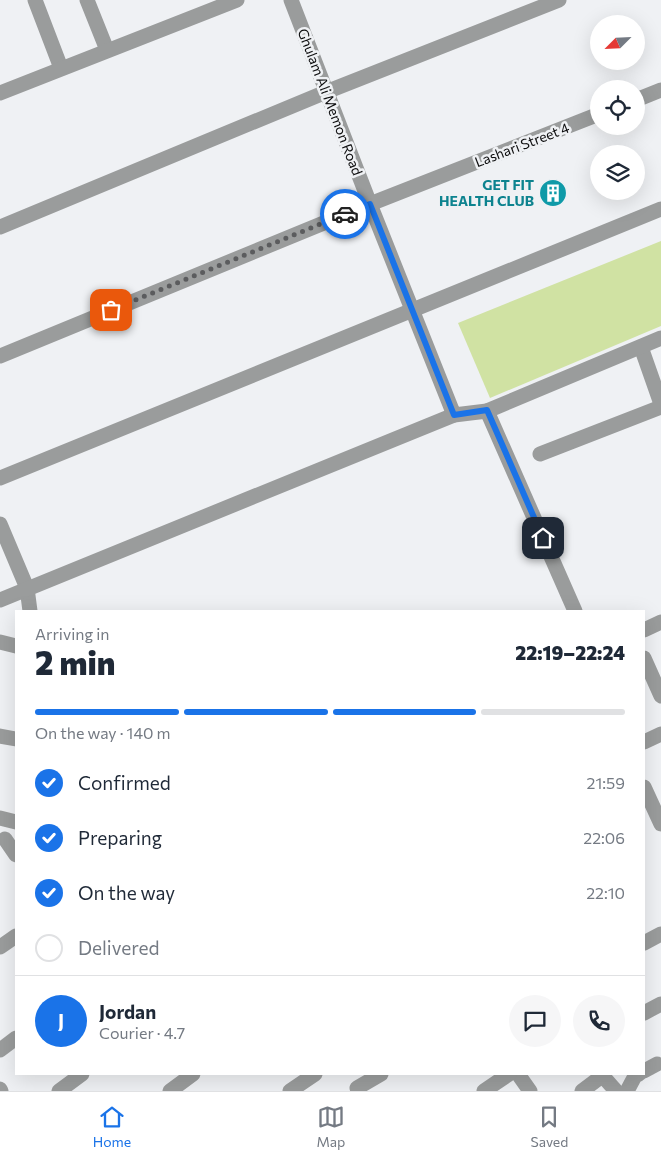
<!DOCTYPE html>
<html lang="en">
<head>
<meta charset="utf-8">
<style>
  body { margin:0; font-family:Commissioner,sans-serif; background:#f6f6f7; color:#1f2937; height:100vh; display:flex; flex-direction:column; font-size:19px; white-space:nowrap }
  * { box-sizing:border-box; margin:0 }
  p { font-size:16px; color:#747a83 }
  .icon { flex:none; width:28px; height:28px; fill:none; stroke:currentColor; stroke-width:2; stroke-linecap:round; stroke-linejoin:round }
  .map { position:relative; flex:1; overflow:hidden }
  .sheet { position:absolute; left:15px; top:610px; width:630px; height:465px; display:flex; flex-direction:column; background:#fff; border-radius:0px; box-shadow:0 5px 20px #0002 }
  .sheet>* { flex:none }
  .needle { width:32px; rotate:246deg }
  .fabs { position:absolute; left:590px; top:15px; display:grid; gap:10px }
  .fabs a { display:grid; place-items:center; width:55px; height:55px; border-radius:50%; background:#fff; box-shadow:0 5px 20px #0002; font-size:25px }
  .pin { position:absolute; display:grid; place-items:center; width:42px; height:42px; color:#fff; margin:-21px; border-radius:10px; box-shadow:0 2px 8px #0006 }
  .courier { position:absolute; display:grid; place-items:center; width:50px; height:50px; margin:-25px; border:4px solid #1a73e8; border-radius:50%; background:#fff; color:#222; box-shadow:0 1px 6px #0007 }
  .headline em { font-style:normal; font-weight:800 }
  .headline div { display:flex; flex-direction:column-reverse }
  .headline { display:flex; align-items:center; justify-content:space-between; height:85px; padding:0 20px }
  h1 { font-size:32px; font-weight:800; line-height:38px }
  .bar { display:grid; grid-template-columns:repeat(4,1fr); gap:8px 5px; align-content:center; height:60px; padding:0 20px }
  .bar i { height:6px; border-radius:4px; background:#e0e1e3 }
  .bar .active { background:#1a73e8 }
  .bar p { grid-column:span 4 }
  .line { display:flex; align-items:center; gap:12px; padding:0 20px; border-top:1px solid #e0e1e3 }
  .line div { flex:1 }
  .round { display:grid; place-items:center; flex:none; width:52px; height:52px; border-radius:26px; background:#f6f6f7 }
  ol { padding:0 20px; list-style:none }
  li { display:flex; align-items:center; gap:15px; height:55px }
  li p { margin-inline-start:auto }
  li .icon { padding:5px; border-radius:50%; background:#1a73e8; color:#fff; stroke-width:4 }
  li:last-child { color:#747a83 }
  li i { width:28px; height:28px; border:2px solid #e0e1e3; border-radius:50% }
  .dock { display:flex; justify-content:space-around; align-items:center; height:70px; border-top:1px solid #e0e1e3; background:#fff; font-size:14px; color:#747a83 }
  .dock a { display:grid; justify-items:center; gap:2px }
  .dock .active { color:#1a73e8 }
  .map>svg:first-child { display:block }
</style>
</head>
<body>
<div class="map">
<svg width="661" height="1091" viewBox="0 0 661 1091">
  <rect width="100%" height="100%" fill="#eff1f4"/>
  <path fill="#d0e2a3" d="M661,241V326L490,398L458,323Z"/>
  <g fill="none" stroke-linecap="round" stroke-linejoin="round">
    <g stroke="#9a9c9c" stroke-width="15">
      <path d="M35,0L61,68"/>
      <path d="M87,0L107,50"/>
      <path d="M291,0L370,204L454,415L487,411L575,611"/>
      <path d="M0,93L237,0"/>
      <path d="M636,100L661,90"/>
      <path d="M0,227L326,92L559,0"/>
      <path d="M641,347L661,404"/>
      <path d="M0,356L370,204L599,114"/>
      <path d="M487,411L661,338"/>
      <path d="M540,454L661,407"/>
      <path d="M0,478L661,209"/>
      <path d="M0,524L27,588L30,611"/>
      <path d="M0,600L454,415"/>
      <path d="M644,630L661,622"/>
      <path d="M0,642L16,646"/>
      <path d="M644,658L661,696"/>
      <path d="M0,736L16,739"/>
      <path d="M644,742L661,734"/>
      <path d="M644,787L661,824"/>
      <path d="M0,818L16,822"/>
      <path d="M5,839L16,855"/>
      <path d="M644,943L661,934"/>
      <path d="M0,947L16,936"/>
      <path d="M644,1013L661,1004"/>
      <path d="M0,1050L16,1038"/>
      <path d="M644,1071L657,1064"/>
      <path d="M518,1074L530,1091"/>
      <path d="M601,1074L616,1091"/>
      <path d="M357,1088L381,1074"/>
      <path d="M0,1089L1,1091"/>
      <path d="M59,1091L82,1074"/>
      <path d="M170,1091L193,1074"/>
      <path d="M290,1091L315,1074"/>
      <path d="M484,1091L509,1074"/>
      <path d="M582,1091L602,1076"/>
      <path d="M627,1091L635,1076L639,1074"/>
    </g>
  </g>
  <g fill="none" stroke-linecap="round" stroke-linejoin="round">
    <path stroke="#5b5c5e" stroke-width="5" stroke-dasharray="0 9" d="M111,310L345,214"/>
    <path stroke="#1a73e8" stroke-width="6" d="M345,214L370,204L454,415L487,410L543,538"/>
  </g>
  <defs>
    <g id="building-disc" transform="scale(1.4375)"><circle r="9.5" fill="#0f9aa8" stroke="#eff1f4"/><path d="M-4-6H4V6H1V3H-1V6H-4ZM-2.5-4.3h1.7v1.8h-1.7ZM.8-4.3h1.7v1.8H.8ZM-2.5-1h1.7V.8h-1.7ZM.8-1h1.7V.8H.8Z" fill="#fff"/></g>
  </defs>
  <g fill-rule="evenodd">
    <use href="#building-disc" x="553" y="193"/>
  </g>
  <g text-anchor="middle" stroke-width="5" stroke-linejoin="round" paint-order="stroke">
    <g font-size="14" fill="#0c0c0d" stroke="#eff1f4">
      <text transform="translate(330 102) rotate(69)" y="5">Ghulam Ali Memon Road</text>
      <text transform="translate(522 145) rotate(-21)" y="5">Lashari Street 4</text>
    </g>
    <g font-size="14" font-weight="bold" fill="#0d838f" stroke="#eff1f4" text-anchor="end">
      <text x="534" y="190">GET FIT<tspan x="534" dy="16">HEALTH CLUB</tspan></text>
    </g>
  </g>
</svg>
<div class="fabs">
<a><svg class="needle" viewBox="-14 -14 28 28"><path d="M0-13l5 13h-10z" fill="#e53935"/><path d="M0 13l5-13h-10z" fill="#747a83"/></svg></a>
<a><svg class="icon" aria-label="locate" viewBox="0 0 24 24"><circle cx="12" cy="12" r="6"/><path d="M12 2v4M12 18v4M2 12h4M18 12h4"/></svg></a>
<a><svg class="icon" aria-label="layers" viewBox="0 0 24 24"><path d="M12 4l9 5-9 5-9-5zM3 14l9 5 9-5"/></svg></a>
</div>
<div class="pin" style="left:111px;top:310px;background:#ea580c"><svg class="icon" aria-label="bag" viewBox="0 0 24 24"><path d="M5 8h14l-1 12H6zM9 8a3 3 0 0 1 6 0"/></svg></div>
<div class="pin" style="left:543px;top:538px;background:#1f2937"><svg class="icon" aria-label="home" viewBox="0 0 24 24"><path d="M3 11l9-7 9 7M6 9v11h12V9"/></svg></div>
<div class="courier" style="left:345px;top:214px"><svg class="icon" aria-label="car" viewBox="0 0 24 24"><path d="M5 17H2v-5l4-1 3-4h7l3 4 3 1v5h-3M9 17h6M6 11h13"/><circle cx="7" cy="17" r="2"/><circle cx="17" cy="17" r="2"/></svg></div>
<section class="sheet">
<div class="headline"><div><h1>2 min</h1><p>Arriving in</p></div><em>22:19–22:24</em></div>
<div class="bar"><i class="active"></i><i class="active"></i><i class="active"></i><i></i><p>On the way · 140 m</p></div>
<ol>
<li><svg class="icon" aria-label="check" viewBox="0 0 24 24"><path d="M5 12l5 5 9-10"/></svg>Confirmed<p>21:59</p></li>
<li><svg class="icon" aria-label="check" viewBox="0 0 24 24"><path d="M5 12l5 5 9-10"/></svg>Preparing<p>22:06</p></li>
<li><svg class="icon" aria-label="check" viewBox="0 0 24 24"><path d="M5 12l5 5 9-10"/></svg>On the way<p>22:10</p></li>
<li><i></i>Delivered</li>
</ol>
<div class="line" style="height:90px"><b class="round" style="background:#1a73e8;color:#fff">J</b><div><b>Jordan</b><p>Courier · 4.7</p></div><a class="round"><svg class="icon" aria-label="chat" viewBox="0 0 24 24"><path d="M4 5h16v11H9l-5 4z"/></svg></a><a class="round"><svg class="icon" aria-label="phone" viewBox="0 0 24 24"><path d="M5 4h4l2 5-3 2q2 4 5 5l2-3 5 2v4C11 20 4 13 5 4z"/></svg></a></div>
</section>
</div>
<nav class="dock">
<a class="active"><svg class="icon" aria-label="home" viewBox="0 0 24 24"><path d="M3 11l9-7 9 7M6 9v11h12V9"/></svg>Home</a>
<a><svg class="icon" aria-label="map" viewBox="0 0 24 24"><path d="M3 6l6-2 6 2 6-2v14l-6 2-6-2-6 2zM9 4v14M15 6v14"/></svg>Map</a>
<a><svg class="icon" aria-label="saved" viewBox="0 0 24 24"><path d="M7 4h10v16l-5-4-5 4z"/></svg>Saved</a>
</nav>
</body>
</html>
